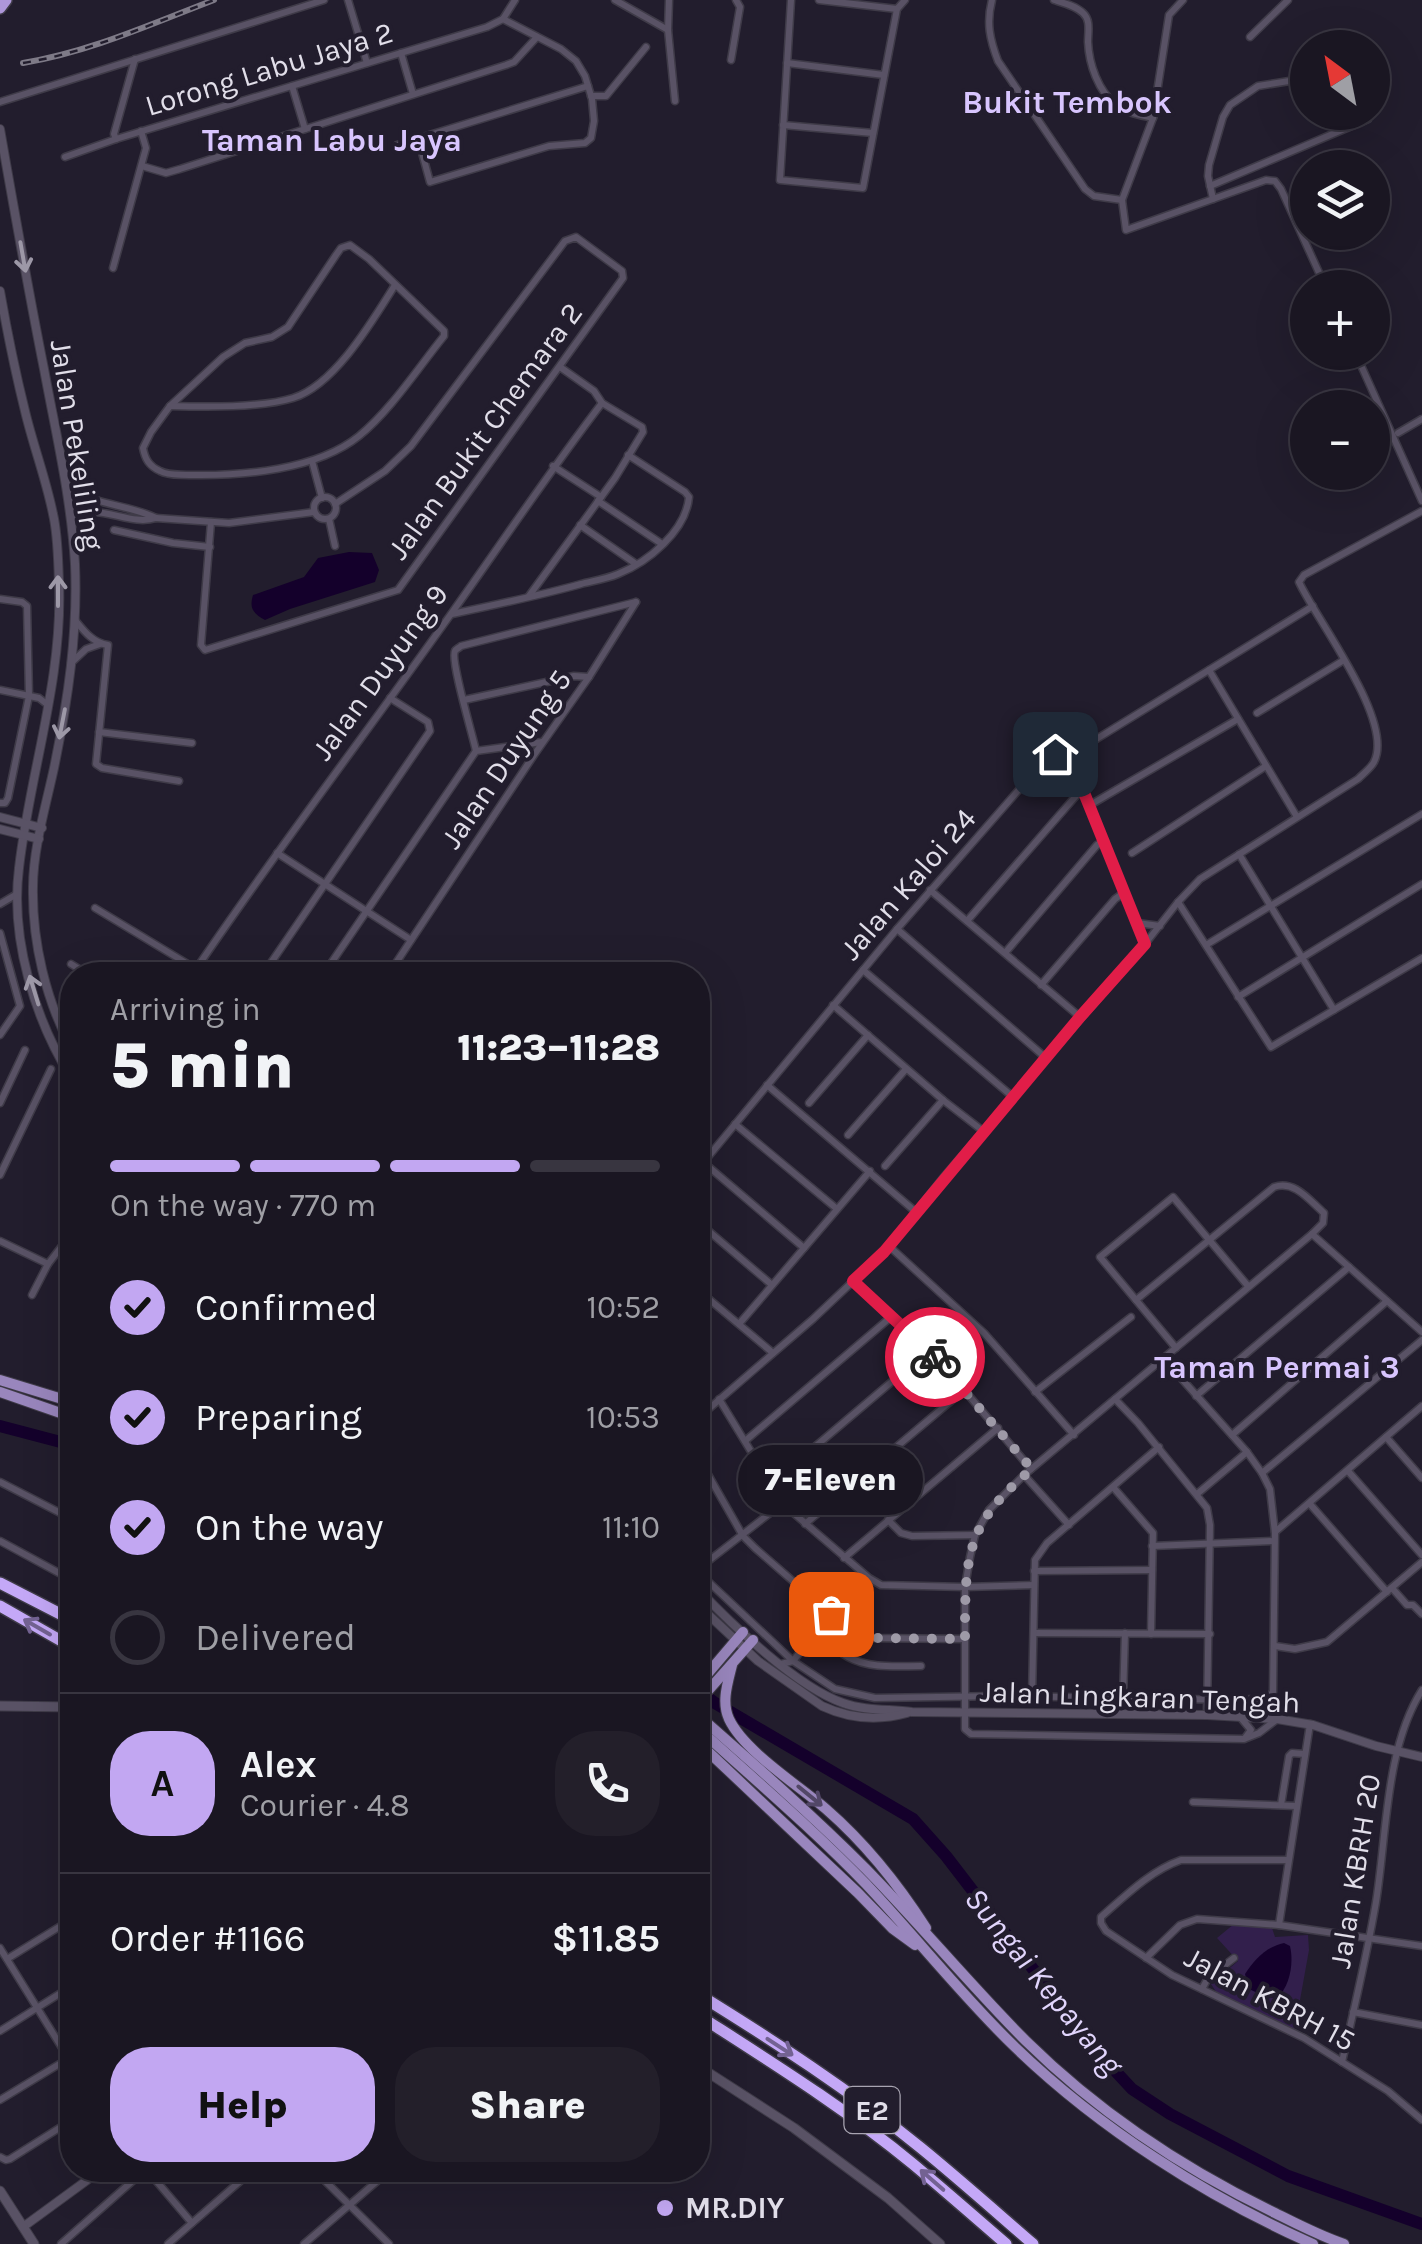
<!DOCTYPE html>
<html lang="en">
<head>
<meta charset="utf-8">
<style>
  body { margin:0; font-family:Karla,sans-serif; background:#231f2a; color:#f1f3f6; height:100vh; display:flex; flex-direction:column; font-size:38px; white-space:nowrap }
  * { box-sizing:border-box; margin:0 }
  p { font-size:32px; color:#9f9fa5 }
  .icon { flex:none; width:55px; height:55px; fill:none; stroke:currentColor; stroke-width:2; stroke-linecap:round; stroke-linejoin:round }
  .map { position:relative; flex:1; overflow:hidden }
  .drawer { position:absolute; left:60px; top:962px; width:650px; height:1220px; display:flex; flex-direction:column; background:#1a1622; border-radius:40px; box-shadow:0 10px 40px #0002,0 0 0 2px #383540 }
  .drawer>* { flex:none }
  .needle { width:65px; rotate:328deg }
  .tools { position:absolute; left:1290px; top:30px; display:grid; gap:20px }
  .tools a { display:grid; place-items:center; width:100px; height:100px; border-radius:50%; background:#1a1622; box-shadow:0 10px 40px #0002,0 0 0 2px #383540; font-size:50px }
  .pin { position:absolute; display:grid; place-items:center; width:85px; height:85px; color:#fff; margin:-42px; border-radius:20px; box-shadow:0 5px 15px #0006 }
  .courier { position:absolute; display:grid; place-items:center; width:100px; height:100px; margin:-50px; border:8px solid #e11d48; border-radius:50%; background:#fff; color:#222; box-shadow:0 2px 12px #0007 }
  .bubble { position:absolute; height:70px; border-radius:35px; background:#1a1622; box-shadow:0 10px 40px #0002,0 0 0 2px #383540; font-size:32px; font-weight:800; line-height:70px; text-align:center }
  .overview em { font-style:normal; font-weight:800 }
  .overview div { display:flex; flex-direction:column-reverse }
  .overview { display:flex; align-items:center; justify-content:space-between; height:170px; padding:0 50px }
  h1 { font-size:65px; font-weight:800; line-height:75px }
  .bar { display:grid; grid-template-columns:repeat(4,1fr); gap:15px 10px; align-content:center; height:120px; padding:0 50px }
  .bar i { height:12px; border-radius:8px; background:#383540 }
  .bar .selected { background:#c2a7f2 }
  .bar p { grid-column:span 4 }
  .line { display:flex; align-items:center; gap:25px; padding:0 50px; border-top:2px solid #383540 }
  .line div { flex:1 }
  .round { display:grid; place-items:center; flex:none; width:105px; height:105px; border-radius:40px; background:#231f2a }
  ol { padding:0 50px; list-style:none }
  li { display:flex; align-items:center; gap:30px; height:110px }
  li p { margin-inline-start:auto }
  li .icon { padding:10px; border-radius:50%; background:#c2a7f2; color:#111; stroke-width:4 }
  li:last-child { color:#9f9fa5 }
  li i { width:55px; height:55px; border:5px solid #383540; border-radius:50% }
  .button { display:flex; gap:20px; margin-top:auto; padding:20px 50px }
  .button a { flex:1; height:115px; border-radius:40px; background:#c2a7f2; color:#111; font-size:40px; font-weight:800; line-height:115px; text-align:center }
  .button a+a { background:#231f2a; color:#f1f3f6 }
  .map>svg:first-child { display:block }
</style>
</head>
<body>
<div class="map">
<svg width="1422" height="2244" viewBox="0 0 1422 2244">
  <rect width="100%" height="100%" fill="#221d2d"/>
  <path fill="#321f4c" d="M1234,1924L1272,1928L1275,1937L1308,1935L1309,1950L1300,2000L1303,2005L1293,2032L1217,1993L1211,1984L1238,1961L1217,1938Z"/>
  <g fill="#14002b">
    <path d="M349,552L372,553L379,570L375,582L290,609L265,620C253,613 249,609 253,595L304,577L318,558Z"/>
    <path d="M1284,1943L1290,1946C1294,1963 1290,1986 1277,1998L1266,1997L1249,1989L1245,1974C1255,1959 1266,1947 1284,1943Z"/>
  </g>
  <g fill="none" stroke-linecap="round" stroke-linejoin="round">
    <g stroke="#14002b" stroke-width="12">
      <path d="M0,1426L72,1445"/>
      <path d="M698,1690L715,1703L913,1819L946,1856L1093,2047L1132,2089L1170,2114L1288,2176L1422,2224"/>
    </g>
    <g stroke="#3f3b48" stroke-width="9">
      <g id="minor">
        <path d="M348,0L367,63"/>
        <path d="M615,0L668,30"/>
        <path d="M669,0L668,30L675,101"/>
        <path d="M791,0L780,180L863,188L897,9L905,0"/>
        <path d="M819,0L897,9"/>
        <path d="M992,0C986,23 990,40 998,61L1085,189L1094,196L1122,200"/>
        <path d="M1054,0C1064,3 1076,6 1083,13C1091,20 1088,32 1088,42C1089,64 1098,91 1116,105C1126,113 1140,115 1153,118"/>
        <path d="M1183,0L1169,15L1153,118L1122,200L1126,230L1213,199L1208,176L1209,165L1223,117L1230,105L1258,86L1308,78"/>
        <path d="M1250,37L1288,0"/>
        <path d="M401,53L413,94"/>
        <path d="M731,60L740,7L736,0"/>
        <path d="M787,63L884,75"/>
        <path d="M292,86L305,129"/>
        <path d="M591,96H606L646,47"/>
        <path d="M0,102L324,0"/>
        <path d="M783,125L873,133"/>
        <path d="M418,138L430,182L549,146L585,143L591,138L594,121L592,99L585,76L576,61L561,49L503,19"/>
        <path d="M116,139L114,134L135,59"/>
        <path d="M397,145L588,86"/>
        <path d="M65,157L116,139L487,27L503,19L515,0"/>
        <path d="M142,166L166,173L180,169L506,65L514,62L537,37"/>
        <path d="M1210,186L1368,119V112"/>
        <path d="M1213,199L1266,180L1275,181L1281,189L1326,288"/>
        <path d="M350,245L369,259L444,331V336C418,368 391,410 359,436C317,470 243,476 190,475C180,474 169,476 160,471C149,466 145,459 143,448L151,432L170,406L223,357L245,343L272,337L288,327L336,255L341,248Z"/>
        <path d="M113,268L146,148L141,131"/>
        <path d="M1355,352L1422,501"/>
        <path d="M170,406C206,407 260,408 293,398C335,385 373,320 395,285"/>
        <path d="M1398,433L1422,419"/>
        <path d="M312,461L322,498"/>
        <path d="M553,466L601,497"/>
        <path d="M67,484C93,507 126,503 156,518C128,527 96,500 71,519"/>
        <circle cx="325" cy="508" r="11"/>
        <path d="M598,501L662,544"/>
        <path d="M156,518L229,523L314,512"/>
        <path d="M329,519L335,546"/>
        <path d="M211,522L201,645L205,650L398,590L623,278L622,271L576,237L565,241L411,446L385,471L335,504"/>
        <path d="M580,525L636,564"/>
        <path d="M114,530L173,543L210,547"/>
        <path d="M529,596L615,478L643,432L642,427L602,403L594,391L560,367"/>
        <path d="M0,599L22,602L27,606L29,696L8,798L5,803H0"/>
        <path d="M452,614C495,605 538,596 581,584C593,581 606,579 618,574C648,562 686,531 689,497L685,492L628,455"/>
        <path d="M75,620C84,631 93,643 108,645L96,764L102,768L179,781"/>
        <path d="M71,663L86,649L100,644"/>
        <path d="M1209,670L1297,817"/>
        <path d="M0,690L39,698L48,705"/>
        <path d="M464,700L574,676L589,677"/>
        <path d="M1257,713L1344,660"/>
        <path d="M99,732L192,743"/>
        <path d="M476,751C473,736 450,660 455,651C456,649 459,648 461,646L636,602"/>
        <path d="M1080,781L1089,775C1091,765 1080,756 1085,746L1313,606"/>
        <path d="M1090,805L1238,719"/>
        <path d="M277,853L411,940"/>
        <path d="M1132,853L1266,766"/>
        <path d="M1239,854L1334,1010"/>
        <path d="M930,890L1080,1017"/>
        <path d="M1178,902L1271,1047L1422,958"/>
        <path d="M0,904L17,894"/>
        <path d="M95,908L206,975"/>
        <path d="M967,921L1082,789"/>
        <path d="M1137,923L1160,926"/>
        <path d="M897,929L1046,1058"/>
        <path d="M0,933L20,1006L0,1035"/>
        <path d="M1206,945L1422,814"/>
        <path d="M1005,953L1097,845L1105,841"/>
        <path d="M71,964L89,975"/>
        <path d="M863,970L1013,1097"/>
        <path d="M258,973L266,970L430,731L428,722L390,698"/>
        <path d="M192,975C275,852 365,735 451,614C501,544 549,472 602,403"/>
        <path d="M323,975L476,751L542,742"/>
        <path d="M388,975L534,755L589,677L636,602"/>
        <path d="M1041,985L1115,899L1125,892"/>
        <path d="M1238,997L1422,884"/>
        <path d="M833,1005L943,1100L983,1131"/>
        <path d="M767,1085L916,1212"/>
        <path d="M0,1103L25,1050"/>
        <path d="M809,1103L868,1035"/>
        <path d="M735,1124L837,1209"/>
        <path d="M848,1135L906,1069"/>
        <path d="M703,1162L804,1248"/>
        <path d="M885,1166L943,1100"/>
        <path d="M698,1169L897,929L1044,761C1054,755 1059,752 1070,757L1144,943"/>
        <path d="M0,1175L51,1069"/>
        <path d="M698,1222L772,1285"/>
        <path d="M1312,1234L1422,1332"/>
        <path d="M0,1241L48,1264"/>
        <path d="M889,1246L984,1333L1074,1435"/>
        <path d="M853,1281L943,1365L1031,1469"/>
        <path d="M698,1290L773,1353"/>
        <path d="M32,1295L48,1264L72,1233"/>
        <path d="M1136,1300L1274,1187C1295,1180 1309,1200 1324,1213L1323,1223L1312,1234L1024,1475L989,1510L975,1535L970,1557L965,1587V1729L971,1734L1244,1739L1259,1733L1276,1720"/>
        <path d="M739,1324L870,1171"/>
        <path d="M1176,1348L1100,1257L1173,1197L1248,1286"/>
        <path d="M72,1363L63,1385L65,1393L72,1395"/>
        <path d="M1035,1392L1131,1317"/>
        <path d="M1196,1396L1349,1267"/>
        <path d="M719,1399L783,1504L869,1578L881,1585L965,1587L1034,1585"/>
        <path d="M1115,1399L1138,1423L1207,1508L1210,1525L1207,1715"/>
        <path d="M698,1418L813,1319L884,1252L943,1178L1145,944L1178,902L1200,879L1358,779C1363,774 1371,768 1374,762C1395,721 1317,621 1299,582L1304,575L1422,511"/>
        <path d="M1232,1435L1387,1301"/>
        <path d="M1386,1437L1422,1478"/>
        <path d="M745,1441L891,1317"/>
        <path d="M698,1457L743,1536L755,1548L842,1624L870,1638L964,1639"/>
        <path d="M1348,1471L1422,1555"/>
        <path d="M1262,1473L1422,1340"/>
        <path d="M1024,1475L1069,1525"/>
        <path d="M0,1482L72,1519"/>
        <path d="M771,1484L928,1351"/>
        <path d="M1113,1487L1153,1533L1151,1634"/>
        <path d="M1197,1494L1247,1452"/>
        <path d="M1310,1504L1387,1592"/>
        <path d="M888,1520L901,1533L912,1536L975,1535"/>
        <path d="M805,1524L964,1390"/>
        <path d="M1275,1532L1422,1406"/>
        <path d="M0,1541L72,1580"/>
        <path d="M1152,1546L1274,1541"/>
        <path d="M844,1558L998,1428"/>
        <path d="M698,1569L783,1503"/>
        <path d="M1034,1571L1152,1570"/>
        <path d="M698,1572L793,1661L835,1689L875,1698L1000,1696L1239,1700L1268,1698L1273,1692L1275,1533L1270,1489L1262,1473L1247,1452L1164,1359"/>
        <path d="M1392,1588L1407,1605H1413L1422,1614"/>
        <path d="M817,1632C827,1640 837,1651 848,1657C870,1669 897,1666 921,1666"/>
        <path d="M1034,1633L1210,1634"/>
        <path d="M1275,1646L1295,1649L1327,1642L1422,1562"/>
        <path d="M781,1664L793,1661L831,1614"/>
        <path d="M1032,1697L1035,1560L1047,1543L1159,1447"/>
        <path d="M1123,1699L1125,1633"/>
        <path d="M1241,1718L1251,1730L1245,1738"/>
        <path d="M1193,1802L1296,1806"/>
        <path d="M1281,1805L1289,1756L1292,1753L1305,1754"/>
        <path d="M1287,1860H1181C1150,1871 1125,1896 1101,1917V1923L1106,1931L1172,1975L1304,2038L1388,2091L1422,2120"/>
        <path d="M1279,1925L1310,1724"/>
        <path d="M0,1948L72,2064"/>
        <path d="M1146,1958L1180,1925L1197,1919L1279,1925L1422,1946"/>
        <path d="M7,1959L72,1919"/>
        <path d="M1202,1989L1208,1978L1234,1958"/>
        <path d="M1353,2012L1422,2025"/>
        <path d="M0,2031L72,1986"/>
        <path d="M1342,2062C1354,2009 1367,1955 1376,1902C1387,1834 1385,1749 1422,1690"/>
        <path d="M0,2100L71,2057"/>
        <path d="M0,2157L6,2160L10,2159L72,2120"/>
        <path d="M147,2170L192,2223"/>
        <path d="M314,2170L389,2244"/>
        <path d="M61,2244L145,2170"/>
        <path d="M168,2244L253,2170"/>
        <path d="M304,2244L390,2170"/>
      </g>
    </g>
    <g stroke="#3f3b48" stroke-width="10">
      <g id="tertiary">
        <path d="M0,129C14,209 28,289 44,369C56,434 71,497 75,564C78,633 68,700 54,768C46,805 33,849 33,887C32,942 46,1001 72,1049"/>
        <path d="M0,291C7,331 15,371 25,411C33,445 46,479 53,514C58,535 58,560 59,582C63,680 30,772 19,868C10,939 35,1020 72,1079"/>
        <path d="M0,817L42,828"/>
        <path d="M0,829L39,839"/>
        <path d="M698,1589C732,1625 797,1687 843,1703C865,1711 889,1709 912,1712L1207,1715L1277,1719L1313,1725L1376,1746L1422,1757"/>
        <path d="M698,1605L758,1661L822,1706C850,1719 878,1721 907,1713"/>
        <path d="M23,2227L101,2170"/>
      </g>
    </g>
    <g stroke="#3f3b48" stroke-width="11">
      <g id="secondary">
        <path d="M0,1706L72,1707"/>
        <path d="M698,2066L794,2128L888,2198L940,2244"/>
        <path d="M0,2191L34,2244"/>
      </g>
    </g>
    <g stroke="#3f3b48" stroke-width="12">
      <g id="primary">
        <path d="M0,1380L72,1402"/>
        <path d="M0,1392L72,1417"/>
        <path d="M732,1665C728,1682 721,1702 729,1719C744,1751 798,1785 826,1809C865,1843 898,1884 926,1928"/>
        <path d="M698,1685L743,1632"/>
        <path d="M698,1702L753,1640"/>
        <path d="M698,1715C755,1765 812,1815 866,1869C921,1925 971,1986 1026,2041C1098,2112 1184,2169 1275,2213C1297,2224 1320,2236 1344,2244"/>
        <path d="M698,1728C754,1779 813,1829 866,1884C916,1937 962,1996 1015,2047C1099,2128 1207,2197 1313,2244"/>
        <path d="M698,1742L858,1893L893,1929L915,1945"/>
      </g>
    </g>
    <g stroke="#3f3b48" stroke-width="14">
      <path id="trunk" d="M0,8L6,0"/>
    </g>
    <g stroke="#3f3b48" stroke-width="14">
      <g id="motorway">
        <path d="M0,1583L72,1620"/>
        <path d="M0,1606L72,1647"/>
        <path d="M698,1994C774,2041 851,2091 921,2148C959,2179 996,2212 1033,2244"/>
        <path d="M698,2015C771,2062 845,2108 913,2164C944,2190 975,2217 1006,2244"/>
      </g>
    </g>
    <use href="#minor" stroke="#595265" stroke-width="6"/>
    <use href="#tertiary" stroke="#595265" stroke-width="8"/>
    <use href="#secondary" stroke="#595265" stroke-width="9"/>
    <use href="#primary" stroke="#9986bd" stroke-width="10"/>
    <use href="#trunk" stroke="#ae97da" stroke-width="11"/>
    <use href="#motorway" stroke="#c4a8f7" stroke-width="11"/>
    <g stroke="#7e7a87" stroke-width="6">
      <path id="rail" d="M23,63C90,52 151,24 214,0"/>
    </g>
    <use href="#rail" stroke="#221d2d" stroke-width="2.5" stroke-dasharray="8" stroke-linecap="butt"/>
  </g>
  <defs><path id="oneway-shaft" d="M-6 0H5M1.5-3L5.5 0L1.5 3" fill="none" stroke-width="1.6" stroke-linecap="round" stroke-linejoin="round" transform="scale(2.5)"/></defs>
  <g stroke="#9d98a7">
    <use href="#oneway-shaft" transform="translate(23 257) rotate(80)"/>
    <use href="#oneway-shaft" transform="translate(58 591) rotate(-90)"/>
    <use href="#oneway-shaft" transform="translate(62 724) rotate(101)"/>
    <use href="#oneway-shaft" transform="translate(34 990) rotate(-107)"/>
  </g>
  <g stroke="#736292">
    <use href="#oneway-shaft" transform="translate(37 1627) rotate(-150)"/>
    <use href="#oneway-shaft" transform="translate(780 2047) rotate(33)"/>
    <use href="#oneway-shaft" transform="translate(932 2180) rotate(-139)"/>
  </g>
  <use stroke="#524767" href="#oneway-shaft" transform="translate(810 1796) rotate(39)"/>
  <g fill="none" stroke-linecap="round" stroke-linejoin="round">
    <path stroke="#9e9aa7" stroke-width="10" stroke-dasharray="0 18" d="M831,1614L850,1629L870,1638L965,1639C965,1557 965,1524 1032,1469L935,1357"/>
    <path stroke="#e11d48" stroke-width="12" d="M935,1357L853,1281L884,1252L1080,1017L1145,944L1070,758L1062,754H1055"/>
  </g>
  <circle fill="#c2a7f2" stroke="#221d2d" stroke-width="4" cx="665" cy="2208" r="10"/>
  <g text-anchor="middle" stroke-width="8" stroke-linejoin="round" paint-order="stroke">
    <rect fill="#221d2d" stroke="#a8a4b1" stroke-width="2.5" x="844.5" y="2087" width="55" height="46" rx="8"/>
    <g font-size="28" font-weight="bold" fill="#e1dee9">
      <text x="872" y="2120">E2</text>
    </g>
    <g font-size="30" fill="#e1dee9" stroke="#221d2d">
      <text transform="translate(269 69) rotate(-17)" y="10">Lorong Labu Jaya 2</text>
      <text transform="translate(485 431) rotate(-54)" y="10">Jalan Bukit Chemara 2</text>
      <text transform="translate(77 445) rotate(81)" y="10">Jalan Pekeliling</text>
      <text transform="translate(380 672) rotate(-54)" y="10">Jalan Duyung 9</text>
      <text transform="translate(506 759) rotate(-56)" y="10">Jalan Duyung 5</text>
      <text transform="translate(908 884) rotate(-49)" y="10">Jalan Kaloi 24</text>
      <text transform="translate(1140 1697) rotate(2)" y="10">Jalan Lingkaran Tengah</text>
      <text transform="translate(1355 1871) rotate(-81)" y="10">Jalan KBRH 20</text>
      <text transform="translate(1270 1999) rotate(28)" y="10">Jalan KBRH 15</text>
    </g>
    <g font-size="30" font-weight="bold" fill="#e1dee9" stroke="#221d2d" text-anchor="start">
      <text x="685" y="2218">MR.DIY</text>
    </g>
    <g font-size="32" font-weight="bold" fill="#d8c5fe" stroke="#221d2d">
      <text x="1067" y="113">Bukit Tembok</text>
      <text x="332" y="151">Taman Labu Jaya</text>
      <text x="1277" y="1378">Taman Permai 3</text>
    </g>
    <g font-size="32" font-style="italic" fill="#e1d5fc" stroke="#221d2d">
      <text transform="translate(1044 1981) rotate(51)" y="11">Sungai Kepayang</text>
    </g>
  </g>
</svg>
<div class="tools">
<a><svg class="needle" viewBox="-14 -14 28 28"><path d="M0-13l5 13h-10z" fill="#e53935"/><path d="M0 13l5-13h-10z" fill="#9f9fa5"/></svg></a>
<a><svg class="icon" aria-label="layers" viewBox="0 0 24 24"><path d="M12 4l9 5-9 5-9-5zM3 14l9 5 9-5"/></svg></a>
<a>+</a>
<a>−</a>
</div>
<div class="pin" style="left:831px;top:1614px;background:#ea580c"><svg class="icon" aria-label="bag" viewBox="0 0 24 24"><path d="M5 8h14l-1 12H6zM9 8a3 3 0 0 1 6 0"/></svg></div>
<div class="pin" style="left:1055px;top:754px;background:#1f2937"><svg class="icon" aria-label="home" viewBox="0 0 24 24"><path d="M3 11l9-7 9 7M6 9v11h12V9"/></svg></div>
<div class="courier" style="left:935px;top:1357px"><svg class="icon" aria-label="bike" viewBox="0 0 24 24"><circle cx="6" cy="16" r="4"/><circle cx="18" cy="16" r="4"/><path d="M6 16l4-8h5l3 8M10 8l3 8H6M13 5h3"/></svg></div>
<div class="bubble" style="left:738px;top:1445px;width:185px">7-Eleven</div>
<section class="drawer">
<div class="overview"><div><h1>5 min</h1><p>Arriving in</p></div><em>11:23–11:28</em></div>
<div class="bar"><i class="selected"></i><i class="selected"></i><i class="selected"></i><i></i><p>On the way · 770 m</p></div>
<ol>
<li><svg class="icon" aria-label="check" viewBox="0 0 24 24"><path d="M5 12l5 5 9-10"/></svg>Confirmed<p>10:52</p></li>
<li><svg class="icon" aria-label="check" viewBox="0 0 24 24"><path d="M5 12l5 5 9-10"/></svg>Preparing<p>10:53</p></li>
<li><svg class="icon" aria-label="check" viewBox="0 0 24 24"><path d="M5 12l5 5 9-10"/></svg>On the way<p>11:10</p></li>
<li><i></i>Delivered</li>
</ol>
<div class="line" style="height:180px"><b class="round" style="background:#c2a7f2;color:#111">A</b><div><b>Alex</b><p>Courier · 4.8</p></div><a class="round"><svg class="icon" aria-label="phone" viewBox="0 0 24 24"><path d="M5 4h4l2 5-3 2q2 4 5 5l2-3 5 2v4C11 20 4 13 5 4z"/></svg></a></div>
<div class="line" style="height:130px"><div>Order #1166</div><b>$11.85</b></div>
<div class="button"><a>Help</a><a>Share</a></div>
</section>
</div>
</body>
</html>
